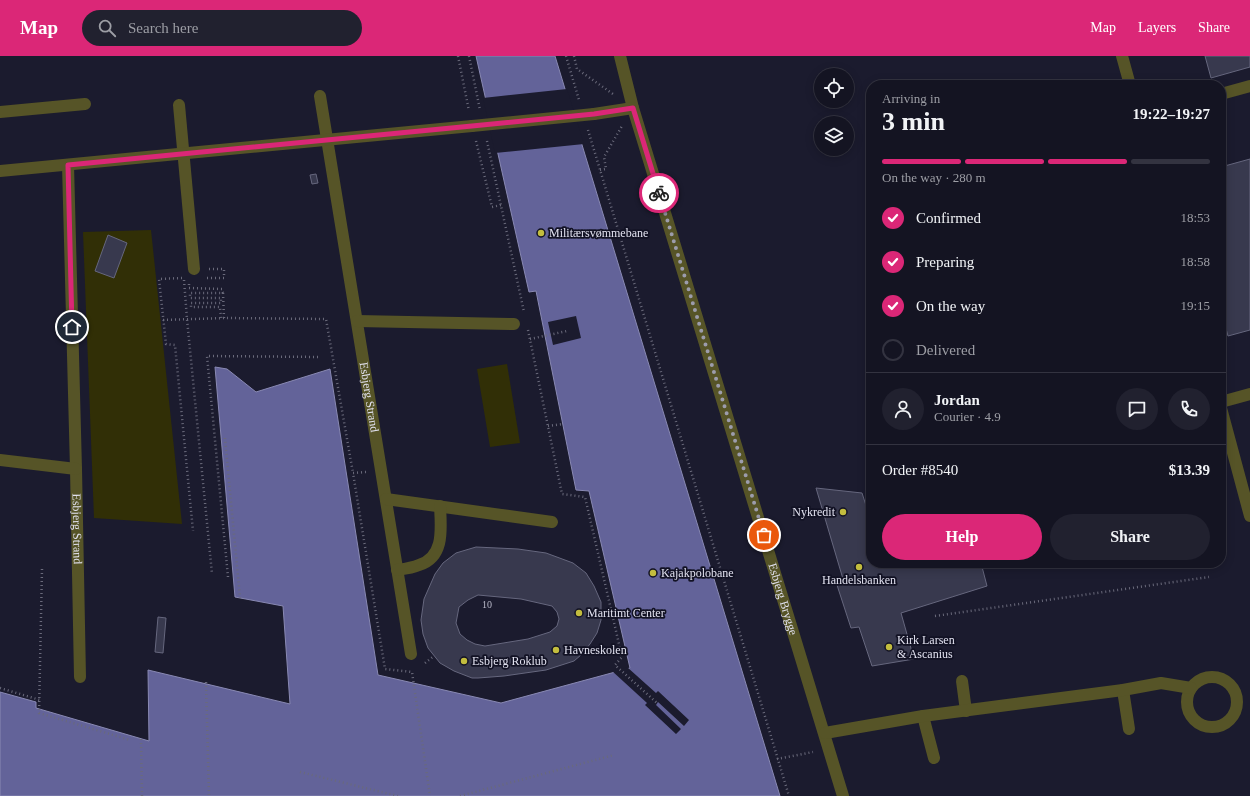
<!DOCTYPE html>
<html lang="en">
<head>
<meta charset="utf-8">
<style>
  body { margin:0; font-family:"Times New Roman",serif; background:#21212f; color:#f1f3f6; height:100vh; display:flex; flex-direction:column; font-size:15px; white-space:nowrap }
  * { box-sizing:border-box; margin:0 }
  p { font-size:13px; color:#9d9ea5 }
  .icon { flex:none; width:22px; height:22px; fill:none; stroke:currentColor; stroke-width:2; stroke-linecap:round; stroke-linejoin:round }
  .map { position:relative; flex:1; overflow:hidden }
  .sheet { position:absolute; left:866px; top:24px; width:360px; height:488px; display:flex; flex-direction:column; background:#141422; border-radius:16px; box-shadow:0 2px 10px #0003,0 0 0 1px #333340 }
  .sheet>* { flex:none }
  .tools { position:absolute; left:814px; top:12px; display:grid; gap:8px }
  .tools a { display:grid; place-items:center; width:40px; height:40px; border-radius:50%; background:#141422; box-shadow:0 2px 10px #0003,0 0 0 1px #333340; font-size:20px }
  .pin { position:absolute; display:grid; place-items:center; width:34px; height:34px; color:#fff; margin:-17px; border:2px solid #fff; border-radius:50%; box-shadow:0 1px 4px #0007 }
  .courier { position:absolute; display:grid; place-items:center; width:40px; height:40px; margin:-20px; border:3px solid #db2777; border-radius:50%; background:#fff; color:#222; box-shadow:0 1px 5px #0007 }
  .head em { font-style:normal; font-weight:600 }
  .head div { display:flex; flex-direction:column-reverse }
  .head { display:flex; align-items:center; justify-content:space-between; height:68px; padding:0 16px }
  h1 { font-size:26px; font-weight:600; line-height:30px }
  .bar { display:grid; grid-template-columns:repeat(4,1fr); gap:6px 4px; align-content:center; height:48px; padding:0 16px }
  .bar i { height:5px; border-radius:3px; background:#333340 }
  .bar .selected { background:#db2777 }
  .bar p { grid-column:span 4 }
  .line { display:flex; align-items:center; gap:10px; padding:0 16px; border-top:1px solid #333340 }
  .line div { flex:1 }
  .round { display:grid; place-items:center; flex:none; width:42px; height:42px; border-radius:21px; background:#21212f }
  ol { padding:0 16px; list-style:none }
  li { display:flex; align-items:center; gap:12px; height:44px }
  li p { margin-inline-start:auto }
  li .icon { padding:4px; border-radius:50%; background:#db2777; color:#fff; stroke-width:4 }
  li:last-child { color:#9d9ea5 }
  li i { width:22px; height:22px; border:2px solid #333340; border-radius:50% }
  .button { display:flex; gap:8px; margin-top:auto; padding:8px 16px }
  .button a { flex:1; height:46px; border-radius:24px; background:#db2777; color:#fff; font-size:16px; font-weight:600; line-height:46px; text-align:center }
  .button a+a { background:#21212f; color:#f1f3f6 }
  header { display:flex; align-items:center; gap:24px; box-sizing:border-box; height:56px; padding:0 20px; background:#db2777; color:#fff }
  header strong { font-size:19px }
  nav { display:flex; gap:22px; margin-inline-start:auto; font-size:14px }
  .search { width:280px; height:36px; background:#21212f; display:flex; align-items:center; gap:10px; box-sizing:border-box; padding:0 14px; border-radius:22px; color:#9d9ea5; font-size:15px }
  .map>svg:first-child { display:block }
</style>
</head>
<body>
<header>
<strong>Map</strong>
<div class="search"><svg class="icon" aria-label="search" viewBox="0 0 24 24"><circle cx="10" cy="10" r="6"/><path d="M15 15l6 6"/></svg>Search here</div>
<nav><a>Map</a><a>Layers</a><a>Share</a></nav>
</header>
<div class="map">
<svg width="1250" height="740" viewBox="0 0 1250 740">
  <rect width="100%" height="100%" fill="#1b1b2e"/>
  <g fill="#312f06">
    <path d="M151,174L182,468L94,462L83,176Z"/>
    <path d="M507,308L520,387L490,391L477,313Z"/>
  </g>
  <path fill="#636399" stroke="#8989b3" d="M476,0H555L780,740H0V636L36,646V652L149,685L148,614L290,648L283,550L235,541L215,311L227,313L256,336L330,313L378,619L501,647L630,612L589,435L576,434L536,235L529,236Z"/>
  <g fill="#1b1b2e">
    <path d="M567,33L584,88L495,97L483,42Z"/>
    <path d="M576,260L581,282L553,289L548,266Z"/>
    <path d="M627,611L656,637L658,635L689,664L684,670L658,646L656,649L681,673L676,678L645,649L647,647L612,615Z"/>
  </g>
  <g fill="#38394e" stroke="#66677e" fill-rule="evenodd">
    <path d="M1205,0H1250V11L1211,22Z"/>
    <path d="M1250,103V274L1228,280L1221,254V250L1224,249L1221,237V111Z"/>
    <path d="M316,118L318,127L312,128L310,119Z"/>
    <path d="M108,179L127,187L114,222L95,215Z"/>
    <path d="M816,432L862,437L871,465V507H884L885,510L894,507H981L987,530L901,557L914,603L872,610L859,571L851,572L836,526L843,523Z"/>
    <path d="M476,491L518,493L546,497L573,507L586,517L594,530L601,546V564L597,577L590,588L581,599L574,605L546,614L504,620L478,622H472L454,615L440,607L428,592L423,578L421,564L424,543L435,518L443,507L456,497ZM478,539L521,543L552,550L557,556L559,563L557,570L550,576L528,583L485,590L475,588L467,584L460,578L456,567L459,551L468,544Z"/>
    <path d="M158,561L166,562L163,597L155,596Z"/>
  </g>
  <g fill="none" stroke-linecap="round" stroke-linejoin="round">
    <g stroke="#6a6a7b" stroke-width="2.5" stroke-dasharray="1 3" stroke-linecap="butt">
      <path d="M458,0L469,55"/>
      <path d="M469,0L480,54"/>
      <path d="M566,0L579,44"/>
      <path d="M574,0L577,13L613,38"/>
      <path d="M588,74L789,740"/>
      <path d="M476,85L492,151L501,149"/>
      <path d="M487,85L524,256"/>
      <path d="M600,114L606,113L604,101L622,70"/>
      <path d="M182,222L159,223L166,288L175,289L193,475"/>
      <path d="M207,222H224V213H208"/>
      <path d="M184,224L187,263L212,518"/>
      <path d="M189,228V232L222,233L223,237H190V242H221V247H191V251H220L221,262"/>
      <path d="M223,237L224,262"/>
      <path d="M163,264L224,262L326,263L353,417"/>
      <path d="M528,274L562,438L585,441L622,601L615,609L657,647"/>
      <path d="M530,283L567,275"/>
      <path d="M548,370L563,368"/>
      <path d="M225,382L240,542"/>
      <path d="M366,416L353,417L385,613L412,616L430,740"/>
      <path d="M42,513L39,657L130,684"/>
      <path d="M228,521L207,300L321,301"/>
      <path d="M935,560L1209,521"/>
      <path d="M425,607L434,600"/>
      <path d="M206,626L209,740"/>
      <path d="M0,632L40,644"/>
      <path d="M141,683L142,740"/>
      <path d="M777,703L813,696"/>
      <path d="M300,716L398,740"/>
      <path d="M460,740L614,699"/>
    </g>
    <g stroke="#565427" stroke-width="12">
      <path id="s1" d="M620,0L633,52L843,740"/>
      <path d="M1122,0L1130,29"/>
      <path d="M1221,38L1250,30"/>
      <path id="s2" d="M320,40L411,598"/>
      <path d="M179,49L194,213"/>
      <path d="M0,56L85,48"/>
      <path d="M594,58L633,52"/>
      <path id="s3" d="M68,109L76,413L80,621"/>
      <path d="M0,115L472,70"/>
      <path d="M357,265L514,268"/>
      <path d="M1221,346L1250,338"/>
      <path d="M1221,352L1250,460"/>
      <path d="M0,404L76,413"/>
      <path d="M386,443L552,466"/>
      <path d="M397,514C404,513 412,512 419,509C445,501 441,472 440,450"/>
      <circle cx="1212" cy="646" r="25"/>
      <path d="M962,625L966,655"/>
      <path d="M1123,634L1129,673"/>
      <path d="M923,660L934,702"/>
      <path d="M825,677L923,660L1123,634L1161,627L1191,632"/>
    </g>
    <path stroke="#565427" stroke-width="12" d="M472,70L594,58"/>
  </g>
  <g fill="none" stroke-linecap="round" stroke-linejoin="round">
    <path stroke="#9c9cac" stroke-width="4" stroke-dasharray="0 7.2" d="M659,137L764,479"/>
    <path stroke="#db2777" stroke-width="5" d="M72,271L68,109L472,70L594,58L633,52L659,137"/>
  </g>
  <g fill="#c3bd3e" stroke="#121224" stroke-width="1.5">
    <circle cx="541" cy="177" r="4"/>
    <circle cx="843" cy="456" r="4"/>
    <circle cx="859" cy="511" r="4"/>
    <circle cx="653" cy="517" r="4"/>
    <circle cx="579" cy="557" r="4"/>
    <circle cx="889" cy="591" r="4"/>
    <circle cx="556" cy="594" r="4"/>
    <circle cx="464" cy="605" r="4"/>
  </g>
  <g text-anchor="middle" stroke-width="3.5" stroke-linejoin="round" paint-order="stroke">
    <g font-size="10" fill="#b8b8c8">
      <text x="487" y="552">10</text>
    </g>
    <g font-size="12" fill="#e2e2f0" stroke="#121224" text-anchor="start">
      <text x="549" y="181">Militærsvømmebane</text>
      <text x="835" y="460" text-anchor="end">Nykredit</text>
      <text x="661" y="521">Kajakpolobane</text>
      <text x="859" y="528" text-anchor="middle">Handelsbanken</text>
      <text x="587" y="561">Maritimt Center</text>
      <text x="897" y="588">Kirk Larsen<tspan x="897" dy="14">&amp; Ascanius</tspan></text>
      <text x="564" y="598">Havneskolen</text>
      <text x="472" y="609">Esbjerg Roklub</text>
    </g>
    <g font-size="12" fill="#e2e2f0" stroke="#121224">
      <text dy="4" stroke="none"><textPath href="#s2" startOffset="305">Esbjerg Strand</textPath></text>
      <text dy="4" stroke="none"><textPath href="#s3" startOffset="364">Esbjerg Strand</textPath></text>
      <text dy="4" stroke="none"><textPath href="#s1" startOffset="567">Esbjerg Brygge</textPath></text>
    </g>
  </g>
</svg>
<div class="tools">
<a><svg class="icon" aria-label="locate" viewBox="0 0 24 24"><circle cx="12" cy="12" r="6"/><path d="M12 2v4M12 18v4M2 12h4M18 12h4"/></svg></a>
<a><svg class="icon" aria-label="layers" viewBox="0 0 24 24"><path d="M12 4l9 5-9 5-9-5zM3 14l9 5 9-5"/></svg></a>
</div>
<div class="pin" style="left:764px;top:479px;background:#ea580c"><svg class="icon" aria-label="bag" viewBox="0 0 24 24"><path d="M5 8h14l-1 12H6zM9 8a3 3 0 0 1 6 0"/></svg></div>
<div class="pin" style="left:72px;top:271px;background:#1f2937"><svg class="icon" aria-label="home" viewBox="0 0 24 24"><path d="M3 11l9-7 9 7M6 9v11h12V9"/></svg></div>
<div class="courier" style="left:659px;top:137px"><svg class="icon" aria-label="bike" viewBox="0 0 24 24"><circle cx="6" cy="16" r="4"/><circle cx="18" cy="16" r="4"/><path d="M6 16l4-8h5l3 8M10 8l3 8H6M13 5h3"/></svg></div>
<section class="sheet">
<div class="head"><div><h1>3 min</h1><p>Arriving in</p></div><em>19:22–19:27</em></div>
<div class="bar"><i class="selected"></i><i class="selected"></i><i class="selected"></i><i></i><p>On the way · 280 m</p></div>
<ol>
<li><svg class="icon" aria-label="check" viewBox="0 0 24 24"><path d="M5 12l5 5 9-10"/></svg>Confirmed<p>18:53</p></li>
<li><svg class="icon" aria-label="check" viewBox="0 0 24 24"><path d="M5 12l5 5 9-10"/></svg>Preparing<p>18:58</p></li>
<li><svg class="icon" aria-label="check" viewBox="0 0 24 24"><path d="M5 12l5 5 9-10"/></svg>On the way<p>19:15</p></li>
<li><i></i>Delivered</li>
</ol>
<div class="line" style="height:72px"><a class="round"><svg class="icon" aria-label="person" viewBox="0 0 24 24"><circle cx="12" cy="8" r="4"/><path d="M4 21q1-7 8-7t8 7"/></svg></a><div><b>Jordan</b><p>Courier · 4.9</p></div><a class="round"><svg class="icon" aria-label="chat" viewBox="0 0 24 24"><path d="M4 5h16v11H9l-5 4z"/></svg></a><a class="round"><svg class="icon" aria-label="phone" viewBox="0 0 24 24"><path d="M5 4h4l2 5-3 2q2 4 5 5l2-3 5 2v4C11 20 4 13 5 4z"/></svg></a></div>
<div class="line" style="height:52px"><div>Order #8540</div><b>$13.39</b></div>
<div class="button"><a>Help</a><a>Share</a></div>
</section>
</div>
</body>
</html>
